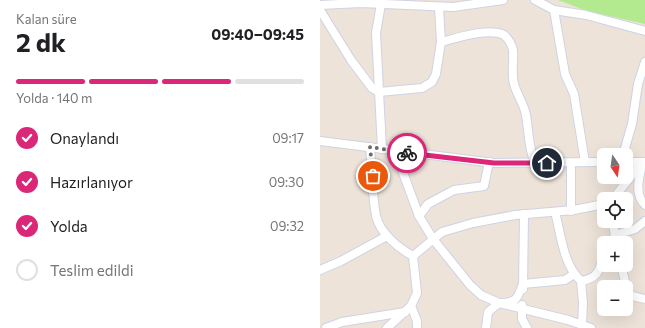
<!DOCTYPE html>
<html lang="tr">
<head>
<meta charset="utf-8">
<style>
  body { margin:0; font-family:Commissioner,sans-serif; background:#f2f2f2; color:#202124; height:100vh; display:flex; flex-direction:column; font-size:15px; white-space:nowrap }
  * { box-sizing:border-box; margin:0 }
  p { font-size:13px; color:#757577 }
  .icon { flex:none; width:22px; height:22px; fill:none; stroke:currentColor; stroke-width:2; stroke-linecap:round; stroke-linejoin:round }
  .map { position:relative; flex:1; overflow:hidden }
  .drawer { display:flex; flex-direction:column; background:#fff; width:320px }
  .drawer>* { flex:none }
  .needle { width:26px; rotate:167deg }
  .controls { position:absolute; left:277px; top:148px; display:grid; gap:8px }
  .controls a { display:grid; place-items:center; width:36px; height:36px; border-radius:6px; background:#fff; box-shadow:0 4px 16px #0002; font-size:20px }
  .pin { position:absolute; display:grid; place-items:center; width:34px; height:34px; color:#fff; margin:-17px; border:2px solid #fff; border-radius:50%; box-shadow:0 1px 4px #0007 }
  .courier { position:absolute; display:grid; place-items:center; width:40px; height:40px; margin:-20px; border:3px solid #db2777; border-radius:50%; background:#fff; color:#222; box-shadow:0 1px 5px #0007 }
  .summary em { font-style:normal; font-weight:700 }
  .summary div { display:flex; flex-direction:column-reverse }
  .summary { display:flex; align-items:center; justify-content:space-between; height:68px; padding:0 16px }
  h1 { font-size:26px; font-weight:700; line-height:30px }
  .bar { display:grid; grid-template-columns:repeat(4,1fr); gap:6px 4px; align-content:center; height:48px; padding:0 16px }
  .bar i { height:5px; border-radius:3px; background:#e0e0e0 }
  .bar .active { background:#db2777 }
  .bar p { grid-column:span 4 }
  ol { padding:0 16px; list-style:none }
  li { display:flex; align-items:center; gap:12px; height:44px }
  li p { margin-inline-start:auto }
  li .icon { padding:4px; border-radius:50%; background:#db2777; color:#fff; stroke-width:4 }
  li:last-child { color:#757577 }
  li i { width:22px; height:22px; border:2px solid #e0e0e0; border-radius:50% }
  main { display:flex; flex:1; min-height:0 }
  .map>svg:first-child { display:block }
</style>
</head>
<body>
<main>
<section class="drawer">
<div class="summary"><div><h1>2 dk</h1><p>Kalan süre</p></div><em>09:40–09:45</em></div>
<div class="bar"><i class="active"></i><i class="active"></i><i class="active"></i><i></i><p>Yolda · 140 m</p></div>
<ol>
<li><svg class="icon" aria-label="check" viewBox="0 0 24 24"><path d="M5 12l5 5 9-10"/></svg>Onaylandı<p>09:17</p></li>
<li><svg class="icon" aria-label="check" viewBox="0 0 24 24"><path d="M5 12l5 5 9-10"/></svg>Hazırlanıyor<p>09:30</p></li>
<li><svg class="icon" aria-label="check" viewBox="0 0 24 24"><path d="M5 12l5 5 9-10"/></svg>Yolda<p>09:32</p></li>
<li><i></i>Teslim edildi</li>
</ol>
</section>
<div class="map">
<svg width="325" height="328" viewBox="0 0 325 328">
  <rect width="100%" height="100%" fill="#ede3d9"/>
  <path fill="#b3ea8f" d="M238,0H325V24L267,11Z"/>
  <g fill="none" stroke-linecap="round" stroke-linejoin="round">
    <g stroke="#ced3e4" stroke-width="10">
      <g id="minor">
        <path d="M215,0L234,10L266,15L325,31"/>
        <path d="M61,4L56,33L62,149"/>
        <path d="M0,5L41,3L133,7L183,0"/>
        <path d="M0,10L31,60L52,88L59,92L102,88L112,82L116,74L121,42L119,7"/>
        <path d="M234,10L245,74L254,94L265,162"/>
        <path d="M121,42C137,38 169,27 184,35C188,38 192,45 193,50C194,62 191,72 194,84C197,95 204,104 206,115C209,132 208,147 215,163"/>
        <path d="M0,141L174,163L284,162"/>
        <path d="M50,147C52,169 52,194 56,216C60,233 78,248 93,256"/>
        <path d="M75,151L99,216L113,239L150,285L161,295L179,303L248,320L271,328"/>
        <path d="M303,155L312,124L318,84L325,62"/>
        <path d="M306,162H325"/>
        <path d="M322,165C319,178 314,194 325,205"/>
        <path d="M293,199L322,162"/>
        <path d="M251,211V163"/>
        <path d="M235,212C241,234 243,265 261,281C279,278 279,270 284,255"/>
        <path d="M99,216L108,204L134,190L164,186L169,162"/>
        <path d="M292,221L297,243"/>
        <path d="M290,243L295,235L315,229L325,221"/>
        <path d="M301,265L307,290L312,296L325,299"/>
        <path d="M0,270L21,261L67,236"/>
        <path d="M261,281L263,303L262,325"/>
        <path d="M203,289L204,214"/>
        <path d="M202,305V319L207,328"/>
        <path d="M91,306L97,321V328"/>
        <path d="M6,328L22,322L85,312"/>
        <path d="M67,328L91,306L97,293L93,256L122,232L153,223L195,215L254,210L284,204"/>
        <path d="M166,328L168,312L179,303C196,303 197,300 203,284L245,280L254,274"/>
      </g>
    </g>
    <use href="#minor" stroke="#fff" stroke-width="8"/>
  </g>
  <g fill="none" stroke-linecap="round" stroke-linejoin="round">
    <path stroke="#6e6a67" stroke-width="4" stroke-dasharray="0 7.2" d="M53,176L50,147L87,153"/>
    <path stroke="#db2777" stroke-width="5" d="M87,153L174,163H227"/>
  </g>
</svg>
<div class="controls">
<a><svg class="needle" viewBox="-14 -14 28 28"><path d="M0-13l5 13h-10z" fill="#e53935"/><path d="M0 13l5-13h-10z" fill="#757577"/></svg></a>
<a><svg class="icon" aria-label="locate" viewBox="0 0 24 24"><circle cx="12" cy="12" r="6"/><path d="M12 2v4M12 18v4M2 12h4M18 12h4"/></svg></a>
<a>+</a>
<a>−</a>
</div>
<div class="pin" style="left:53px;top:176px;background:#ea580c"><svg class="icon" aria-label="bag" viewBox="0 0 24 24"><path d="M5 8h14l-1 12H6zM9 8a3 3 0 0 1 6 0"/></svg></div>
<div class="pin" style="left:227px;top:163px;background:#1f2937"><svg class="icon" aria-label="home" viewBox="0 0 24 24"><path d="M3 11l9-7 9 7M6 9v11h12V9"/></svg></div>
<div class="courier" style="left:87px;top:153px"><svg class="icon" aria-label="bike" viewBox="0 0 24 24"><circle cx="6" cy="16" r="4"/><circle cx="18" cy="16" r="4"/><path d="M6 16l4-8h5l3 8M10 8l3 8H6M13 5h3"/></svg></div>
</div>
</main>
</body>
</html>
